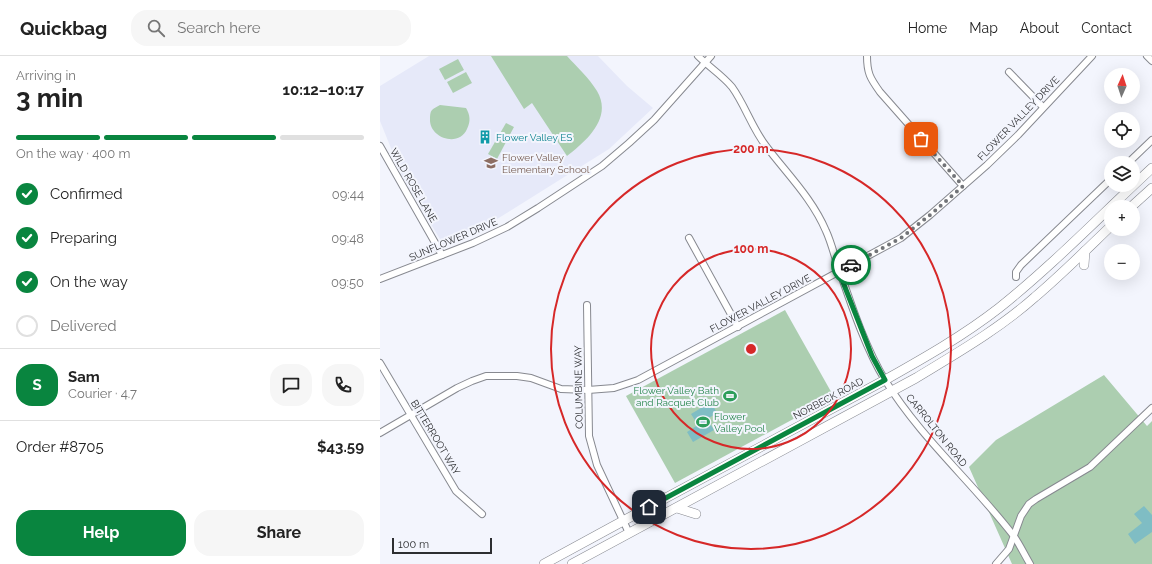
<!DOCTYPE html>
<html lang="en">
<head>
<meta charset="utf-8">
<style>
  body { margin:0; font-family:Raleway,sans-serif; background:#f6f6f6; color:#222; height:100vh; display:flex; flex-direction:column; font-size:15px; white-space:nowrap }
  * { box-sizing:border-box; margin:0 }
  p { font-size:13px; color:#767676 }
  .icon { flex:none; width:22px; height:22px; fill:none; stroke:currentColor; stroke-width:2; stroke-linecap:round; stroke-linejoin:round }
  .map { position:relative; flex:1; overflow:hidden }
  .details { display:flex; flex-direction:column; background:#fff; width:380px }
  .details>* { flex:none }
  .needle { width:26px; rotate:3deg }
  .fabs { position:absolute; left:724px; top:12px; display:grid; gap:8px }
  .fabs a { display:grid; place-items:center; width:36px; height:36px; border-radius:50%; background:#fff; box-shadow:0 4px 16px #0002; font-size:20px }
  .scale { position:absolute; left:12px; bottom:10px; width:100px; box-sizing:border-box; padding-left:4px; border:2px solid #2d2e31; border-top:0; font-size:11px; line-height:14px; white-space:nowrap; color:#2d2e31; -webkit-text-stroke:3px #f3f5fd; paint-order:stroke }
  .pin { position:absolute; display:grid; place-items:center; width:34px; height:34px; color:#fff; margin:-17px; border-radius:8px; box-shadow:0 2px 6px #0006 }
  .courier { position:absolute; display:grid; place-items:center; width:40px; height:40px; margin:-20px; border:3px solid #09853f; border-radius:50%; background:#fff; color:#222; box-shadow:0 1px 5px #0007 }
  .overview em { font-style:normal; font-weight:700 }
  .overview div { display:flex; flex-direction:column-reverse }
  .overview { display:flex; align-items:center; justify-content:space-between; height:68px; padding:0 16px }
  h1 { font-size:26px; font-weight:700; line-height:30px }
  .bar { display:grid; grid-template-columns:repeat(4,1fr); gap:6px 4px; align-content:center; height:48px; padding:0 16px }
  .bar i { height:5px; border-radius:3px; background:#e0e0e0 }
  .bar .active { background:#09853f }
  .bar p { grid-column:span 4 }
  .line { display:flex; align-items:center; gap:10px; padding:0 16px; border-top:1px solid #e0e0e0 }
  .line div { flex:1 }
  .round { display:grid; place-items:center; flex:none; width:42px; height:42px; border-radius:16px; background:#f6f6f6 }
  ol { padding:0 16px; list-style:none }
  li { display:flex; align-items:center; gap:12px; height:44px }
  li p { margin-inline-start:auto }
  li .icon { padding:4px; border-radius:50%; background:#09853f; color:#fff; stroke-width:4 }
  li:last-child { color:#767676 }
  li i { width:22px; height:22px; border:2px solid #e0e0e0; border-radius:50% }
  .primary-button { display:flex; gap:8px; margin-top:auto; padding:8px 16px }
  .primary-button a { flex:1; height:46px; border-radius:16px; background:#09853f; color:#fff; font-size:16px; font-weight:700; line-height:46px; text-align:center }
  .primary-button a+a { background:#f6f6f6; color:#222 }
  header { display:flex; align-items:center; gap:24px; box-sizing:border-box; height:56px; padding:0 20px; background:#fff; border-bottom:1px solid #e0e0e0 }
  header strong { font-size:19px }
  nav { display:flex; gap:22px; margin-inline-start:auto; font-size:14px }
  .search { width:280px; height:36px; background:#f6f6f6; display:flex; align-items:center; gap:10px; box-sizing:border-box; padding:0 14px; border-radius:16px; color:#767676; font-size:15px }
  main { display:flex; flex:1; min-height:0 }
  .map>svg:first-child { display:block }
</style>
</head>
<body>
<header>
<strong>Quickbag</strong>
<div class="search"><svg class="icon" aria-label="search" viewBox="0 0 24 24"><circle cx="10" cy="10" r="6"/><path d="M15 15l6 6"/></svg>Search here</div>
<nav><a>Home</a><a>Map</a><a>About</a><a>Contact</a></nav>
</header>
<main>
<section class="details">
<div class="overview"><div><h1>3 min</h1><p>Arriving in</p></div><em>10:12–10:17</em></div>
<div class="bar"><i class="active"></i><i class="active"></i><i class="active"></i><i></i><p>On the way · 400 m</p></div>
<ol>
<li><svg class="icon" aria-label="check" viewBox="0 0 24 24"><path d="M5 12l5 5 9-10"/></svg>Confirmed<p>09:44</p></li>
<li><svg class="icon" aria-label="check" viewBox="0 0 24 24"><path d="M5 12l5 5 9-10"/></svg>Preparing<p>09:48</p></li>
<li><svg class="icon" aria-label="check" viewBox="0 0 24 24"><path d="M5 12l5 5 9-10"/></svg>On the way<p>09:50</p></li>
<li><i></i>Delivered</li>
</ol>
<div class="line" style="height:72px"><b class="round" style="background:#09853f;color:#fff">S</b><div><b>Sam</b><p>Courier · 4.7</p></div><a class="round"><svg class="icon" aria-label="chat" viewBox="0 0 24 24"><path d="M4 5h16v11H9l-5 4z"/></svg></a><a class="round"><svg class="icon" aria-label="phone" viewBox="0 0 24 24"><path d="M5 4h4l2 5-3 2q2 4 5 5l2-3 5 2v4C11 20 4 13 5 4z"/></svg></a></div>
<div class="line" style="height:52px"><div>Order #8705</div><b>$43.59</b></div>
<div class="primary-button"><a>Help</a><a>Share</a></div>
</section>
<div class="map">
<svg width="772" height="508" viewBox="0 0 772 508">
  <rect width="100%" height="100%" fill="#f3f5fd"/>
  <path fill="#e6e9f9" d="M49,0H218L247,30L273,52L229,93L117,163L63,188L23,122L0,65V30Z"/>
  <g fill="#acceb0">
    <path d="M111,0H187C197,11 209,22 217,35C233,62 206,85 187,100L152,47L144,53Z"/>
    <path d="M78,3L84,14L65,24L59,13Z"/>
    <path d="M86,16L92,27L73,37L67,26Z"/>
    <path d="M60,49L86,52C90,59 91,65 87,73C79,92 49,82 50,63C50,60 50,56 52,54C54,52 58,50 60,49Z"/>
    <path d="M126,67L134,71L117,103L108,98Z"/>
    <path d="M405,254L454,341L295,427L246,340Z"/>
    <path d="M724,319L767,370L772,365V508H632L589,411L616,384Z"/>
  </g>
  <g fill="#7fbdc4">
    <path d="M331,346L337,357L327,363L334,374L313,386L307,376L318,369L311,358Z"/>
    <path d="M764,450L772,459V476L755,488L748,478L762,467L754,458Z"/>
  </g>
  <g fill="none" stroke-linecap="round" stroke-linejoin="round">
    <g stroke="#878990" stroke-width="8">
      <g id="street">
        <path d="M318,0C329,11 342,19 352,31C365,49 372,72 386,90C407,118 432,142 446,175C452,188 455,203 460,216C472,251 486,293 505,324C540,381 592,426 633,479C639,487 644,498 650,508"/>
        <path d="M487,0C487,17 490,22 500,36L583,130"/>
        <path d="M767,0L772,5"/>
        <path d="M629,16L663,51"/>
        <path d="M0,90L62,199"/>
        <path d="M748,107L772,84"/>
        <path d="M309,182L358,271"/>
        <path d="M636,221V216L641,209L731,123"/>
        <path d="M0,223L93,187L127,171L158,152L222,110L249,87L274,64L331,0"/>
        <path d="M207,249L209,380L217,409L249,477"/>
        <path d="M0,307L76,435L102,458"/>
        <path d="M0,377L77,332L92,325L106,320H137L151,322L181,333L208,334L234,332L258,324L521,182L550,159L607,109L638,79L712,0"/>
        <path d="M616,508L629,493L641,460L649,448L656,443L710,411L772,352"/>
      </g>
    </g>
    <g stroke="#878990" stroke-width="10">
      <g id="primary">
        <path d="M751,151L772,132"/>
        <path d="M704,209L705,195"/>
        <path d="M297,452L316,458"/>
        <path d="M164,508L243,465L505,324C544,302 583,280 619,252C673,209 721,159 772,112"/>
        <path d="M192,508L536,322C577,297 619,273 655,241C681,219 706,194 731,170"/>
      </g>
    </g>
    <use href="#street" stroke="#fff" stroke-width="6"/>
    <use href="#primary" stroke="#fff" stroke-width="9"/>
  </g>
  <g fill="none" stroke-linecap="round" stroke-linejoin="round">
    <path stroke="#727478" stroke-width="4" stroke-dasharray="0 7.2" d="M471,209L521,182L550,159L583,130L541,83"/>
    <path stroke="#09853f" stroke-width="5" d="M269,451L505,324L492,300L459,216L471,209"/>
  </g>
  <g fill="none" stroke="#d62828" stroke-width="2">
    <circle cx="371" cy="293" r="100"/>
    <circle cx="371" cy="293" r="200"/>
  </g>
  <defs>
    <g id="building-bare" transform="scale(1.08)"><path d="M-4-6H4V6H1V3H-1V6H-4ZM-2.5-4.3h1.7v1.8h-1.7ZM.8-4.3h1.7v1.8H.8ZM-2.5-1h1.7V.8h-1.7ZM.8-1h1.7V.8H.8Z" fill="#0f9aa8" stroke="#f3f5fd" stroke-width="2.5" paint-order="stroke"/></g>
    <g id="school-bare" transform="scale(1.08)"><path d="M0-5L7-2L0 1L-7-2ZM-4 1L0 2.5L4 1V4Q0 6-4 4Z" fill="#8d6e63" stroke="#f3f5fd" stroke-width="2.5" paint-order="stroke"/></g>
    <g id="stadium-bare" transform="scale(1.08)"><path d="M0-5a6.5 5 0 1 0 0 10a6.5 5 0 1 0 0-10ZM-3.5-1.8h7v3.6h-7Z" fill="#2e9e5b" stroke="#f3f5fd" stroke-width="2.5" paint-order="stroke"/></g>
  </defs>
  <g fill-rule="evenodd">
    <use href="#building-bare" x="105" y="81"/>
    <use href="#school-bare" x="111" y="107"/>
    <use href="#stadium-bare" x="350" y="340"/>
    <use href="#stadium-bare" x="323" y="366"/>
  </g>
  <g text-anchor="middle" stroke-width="4" stroke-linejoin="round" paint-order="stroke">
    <g font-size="10" fill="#2d2e31" stroke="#f3f5fd">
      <text transform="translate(638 62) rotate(-46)" y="4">FLOWER VALLEY DRIVE</text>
      <text transform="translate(34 129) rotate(60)" y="4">WILD ROSE LANE</text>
      <text transform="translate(73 183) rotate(-23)" y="4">SUNFLOWER DRIVE</text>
      <text transform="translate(380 247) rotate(-28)" y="4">FLOWER VALLEY DRIVE</text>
      <text transform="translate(198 331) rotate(-91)" y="4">COLUMBINE WAY</text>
      <text transform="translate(448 342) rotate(-28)" y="4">NORBECK ROAD</text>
      <text transform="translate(557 374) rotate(51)" y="4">CARROLTON ROAD</text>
      <text transform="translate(56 381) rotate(59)" y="4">BITTERROOT WAY</text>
    </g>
    <g font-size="10" fill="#0d838f" stroke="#f3f5fd" text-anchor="start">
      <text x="116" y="85">Flower Valley ES</text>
    </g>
    <g font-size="10" fill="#785e54" stroke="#f3f5fd" text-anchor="start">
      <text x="122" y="105">Flower Valley<tspan x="122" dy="12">Elementary School</tspan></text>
    </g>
    <g font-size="10" fill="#27864d" stroke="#f3f5fd" text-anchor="end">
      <text x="339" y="338">Flower Valley Bath<tspan x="339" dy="12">and Racquet Club</tspan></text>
      <text x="334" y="364" text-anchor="start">Flower<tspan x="334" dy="12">Valley Pool</tspan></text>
    </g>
  </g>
  <circle cx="371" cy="293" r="6" fill="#d62828" stroke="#f3f5fd" stroke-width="2"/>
  <g font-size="12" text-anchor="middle" font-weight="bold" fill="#d62828" stroke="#f3f5fd" stroke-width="4" stroke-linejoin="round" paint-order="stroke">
    <text x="371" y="97">200 m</text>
    <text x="371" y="197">100 m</text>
  </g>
</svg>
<div class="fabs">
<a><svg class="needle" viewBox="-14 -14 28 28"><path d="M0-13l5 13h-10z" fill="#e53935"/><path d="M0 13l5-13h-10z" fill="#767676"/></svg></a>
<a><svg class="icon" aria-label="locate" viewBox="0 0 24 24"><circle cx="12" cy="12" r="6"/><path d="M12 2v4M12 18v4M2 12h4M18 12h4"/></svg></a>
<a><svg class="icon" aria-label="layers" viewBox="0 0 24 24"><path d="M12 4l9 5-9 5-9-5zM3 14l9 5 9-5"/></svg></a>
<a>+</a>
<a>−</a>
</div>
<div class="scale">100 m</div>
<div class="pin" style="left:541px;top:83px;background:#ea580c"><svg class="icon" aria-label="bag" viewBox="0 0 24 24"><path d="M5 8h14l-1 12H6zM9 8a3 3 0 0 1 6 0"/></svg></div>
<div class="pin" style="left:269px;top:451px;background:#1f2937"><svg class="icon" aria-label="home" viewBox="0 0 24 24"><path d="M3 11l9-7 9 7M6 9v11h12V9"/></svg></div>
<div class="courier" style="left:471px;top:209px"><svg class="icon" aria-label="car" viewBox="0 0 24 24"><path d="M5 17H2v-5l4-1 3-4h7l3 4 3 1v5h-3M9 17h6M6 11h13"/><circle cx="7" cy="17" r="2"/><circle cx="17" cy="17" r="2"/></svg></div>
</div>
</main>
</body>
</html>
